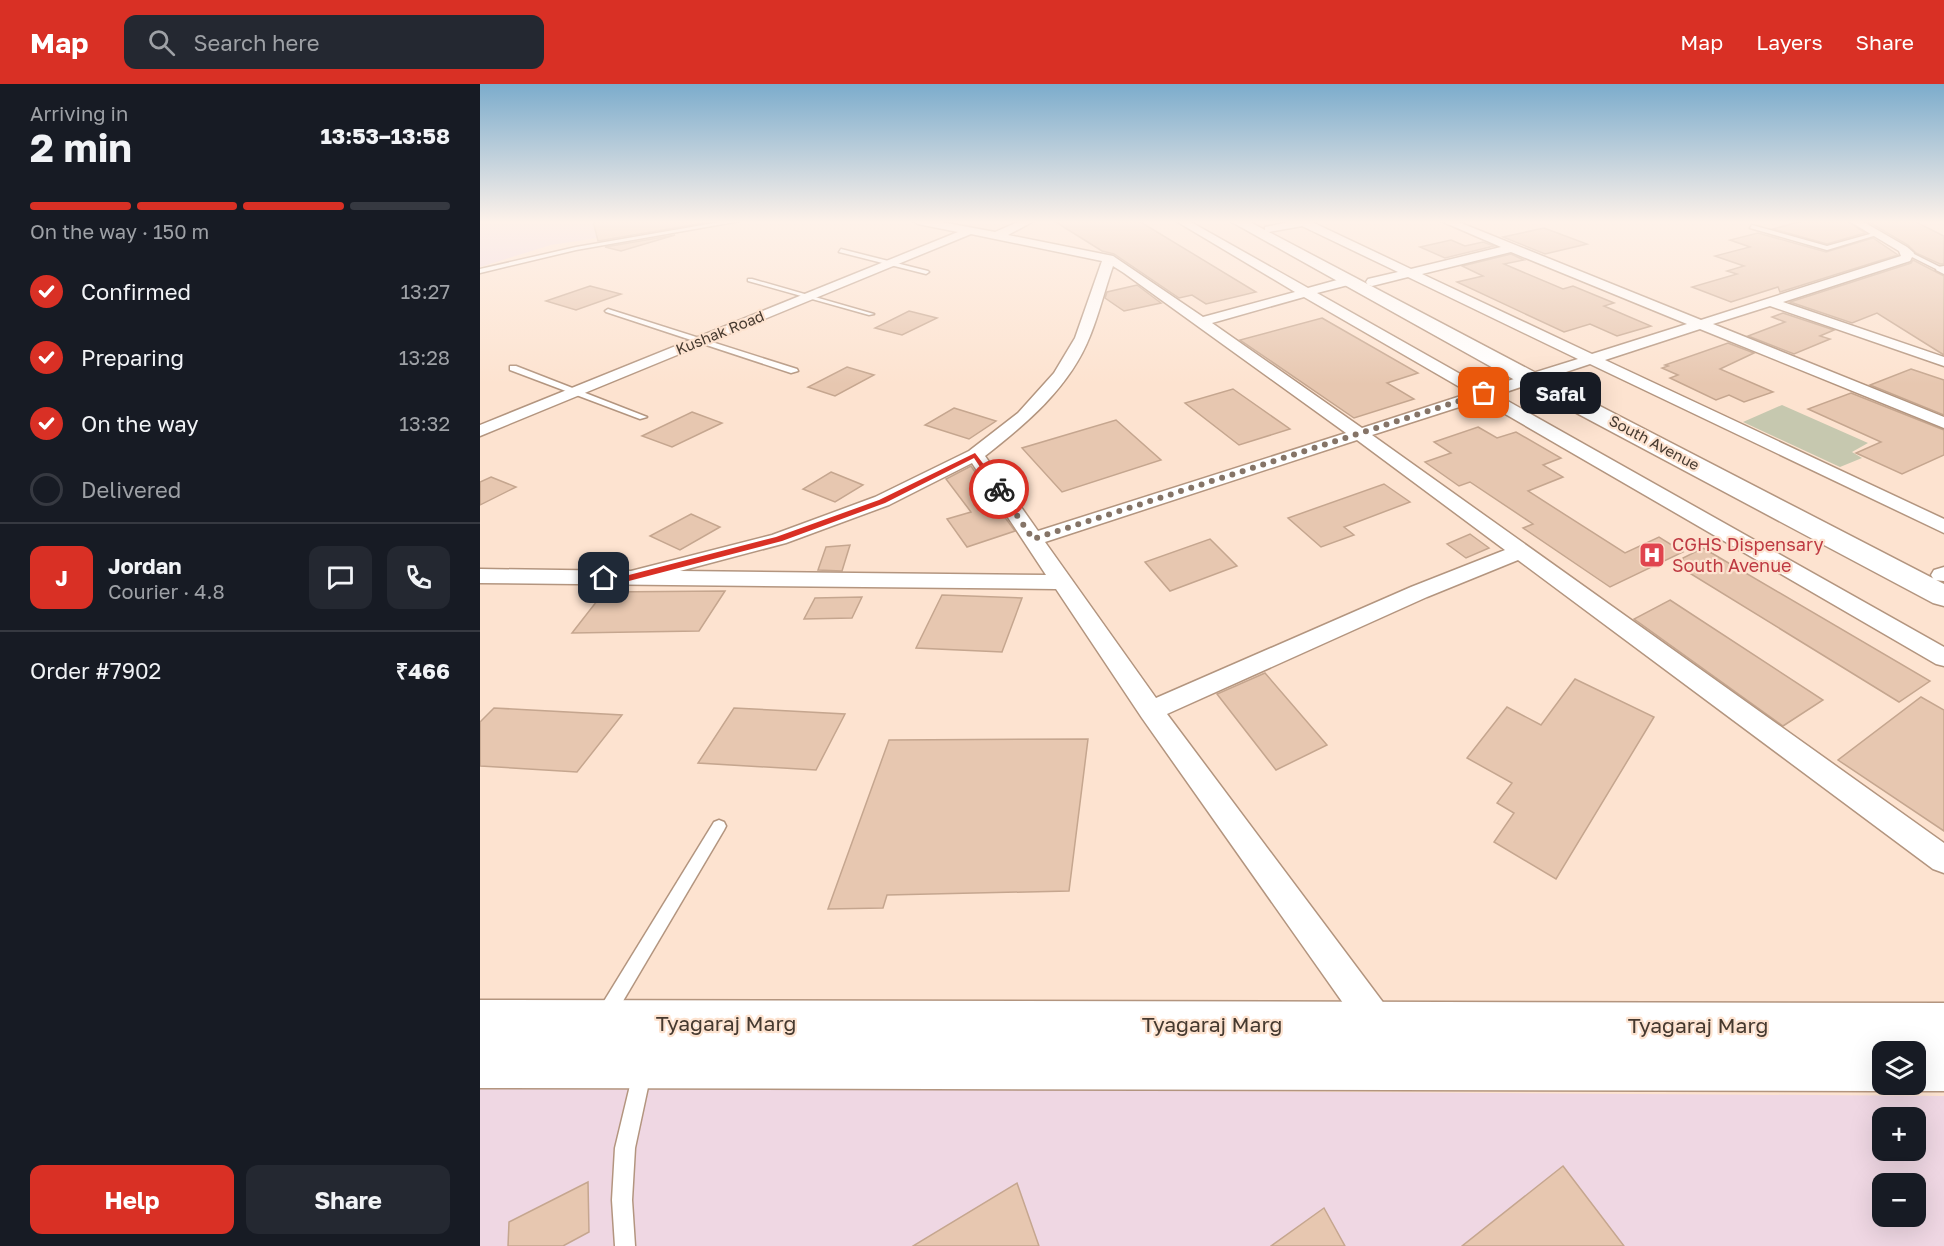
<!DOCTYPE html>
<html lang="en">
<head>
<meta charset="utf-8">
<style>
  body { margin:0; font-family:"Golos Text",sans-serif; background:#242831; color:#f1f3f6; height:100vh; display:flex; flex-direction:column; font-size:22px; white-space:nowrap }
  * { box-sizing:border-box; margin:0 }
  p { font-size:20px; color:#9ea1a6 }
  .icon { flex:none; width:33px; height:33px; fill:none; stroke:currentColor; stroke-width:2; stroke-linecap:round; stroke-linejoin:round }
  .map { position:relative; flex:1; overflow:hidden }
  .drawer { display:flex; flex-direction:column; background:#171b24; width:480px }
  .drawer>* { flex:none }
  .tools { position:absolute; left:1392px; top:957px; display:grid; gap:12px }
  .tools a { display:grid; place-items:center; width:54px; height:54px; border-radius:12px; background:#171b24; box-shadow:0 6px 24px #0002; font-size:30px }
  .pin { position:absolute; display:grid; place-items:center; width:51px; height:51px; color:#fff; margin:-26px; border-radius:12px; box-shadow:0 3px 9px #0006 }
  .courier { position:absolute; display:grid; place-items:center; width:60px; height:60px; margin:-30px; border:4px solid #d93025; border-radius:50%; background:#fff; color:#222; box-shadow:0 2px 8px #0007 }
  .bubble { position:absolute; height:42px; border-radius:12px; background:#171b24; box-shadow:0 6px 24px #0002; font-size:20px; font-weight:700; line-height:42px; text-align:center }
  .summary em { font-style:normal; font-weight:700 }
  .summary div { display:flex; flex-direction:column-reverse }
  .summary { display:flex; align-items:center; justify-content:space-between; height:102px; padding:0 30px }
  h1 { font-size:39px; font-weight:700; line-height:45px }
  .bar { display:grid; grid-template-columns:repeat(4,1fr); gap:9px 6px; align-content:center; height:72px; padding:0 30px }
  .bar i { height:8px; border-radius:4px; background:#363941 }
  .bar .active { background:#d93025 }
  .bar p { grid-column:span 4 }
  .line { display:flex; align-items:center; gap:15px; padding:0 30px; border-top:2px solid #363941 }
  .line div { flex:1 }
  .round { display:grid; place-items:center; flex:none; width:63px; height:63px; border-radius:12px; background:#242831 }
  ol { padding:0 30px; list-style:none }
  li { display:flex; align-items:center; gap:18px; height:66px }
  li p { margin-inline-start:auto }
  li .icon { padding:6px; border-radius:50%; background:#d93025; color:#fff; stroke-width:4 }
  li:last-child { color:#9ea1a6 }
  li i { width:33px; height:33px; border:3px solid #363941; border-radius:50% }
  .button { display:flex; gap:12px; margin-top:auto; padding:12px 30px }
  .button a { flex:1; height:69px; border-radius:12px; background:#d93025; color:#fff; font-size:24px; font-weight:700; line-height:69px; text-align:center }
  .button a+a { background:#242831; color:#f1f3f6 }
  header { display:flex; align-items:center; gap:36px; box-sizing:border-box; height:84px; padding:0 30px; background:#d93025; color:#fff }
  header strong { font-size:28px }
  nav { display:flex; gap:33px; margin-inline-start:auto; font-size:21px }
  .search { width:420px; height:54px; background:#242831; display:flex; align-items:center; gap:15px; box-sizing:border-box; padding:0 21px; border-radius:12px; color:#9ea1a6; font-size:22px }
  main { display:flex; flex:1; min-height:0 }
  .map>svg:first-child { display:block }
</style>
</head>
<body>
<header>
<strong>Map</strong>
<div class="search"><svg class="icon" aria-label="search" viewBox="0 0 24 24"><circle cx="10" cy="10" r="6"/><path d="M15 15l6 6"/></svg>Search here</div>
<nav><a>Map</a><a>Layers</a><a>Share</a></nav>
</header>
<main>
<section class="drawer">
<div class="summary"><div><h1>2 min</h1><p>Arriving in</p></div><em>13:53–13:58</em></div>
<div class="bar"><i class="active"></i><i class="active"></i><i class="active"></i><i></i><p>On the way · 150 m</p></div>
<ol>
<li><svg class="icon" aria-label="check" viewBox="0 0 24 24"><path d="M5 12l5 5 9-10"/></svg>Confirmed<p>13:27</p></li>
<li><svg class="icon" aria-label="check" viewBox="0 0 24 24"><path d="M5 12l5 5 9-10"/></svg>Preparing<p>13:28</p></li>
<li><svg class="icon" aria-label="check" viewBox="0 0 24 24"><path d="M5 12l5 5 9-10"/></svg>On the way<p>13:32</p></li>
<li><i></i>Delivered</li>
</ol>
<div class="line" style="height:108px"><b class="round" style="background:#d93025;color:#fff">J</b><div><b>Jordan</b><p>Courier · 4.8</p></div><a class="round"><svg class="icon" aria-label="chat" viewBox="0 0 24 24"><path d="M4 5h16v11H9l-5 4z"/></svg></a><a class="round"><svg class="icon" aria-label="phone" viewBox="0 0 24 24"><path d="M5 4h4l2 5-3 2q2 4 5 5l2-3 5 2v4C11 20 4 13 5 4z"/></svg></a></div>
<div class="line" style="height:78px"><div>Order #7902</div><b>₹466</b></div>
<div class="button"><a>Help</a><a>Share</a></div>
</section>
<div class="map">
<svg width="1464" height="1162" viewBox="0 0 1464 1162">
  <rect width="100%" height="100%" fill="#fde3d0"/>
  <g fill="#efd7e3" fill-rule="evenodd">
    <path d="M0,137H230L71,161L0,183Z"/>
    <path d="M0,1002L1464,1012V1162H0ZM1402,1034H1436V1066H1402ZM1402,1100H1436V1132H1402Z"/>
  </g>
  <path fill="#c6c8af" d="M1302,321L1388,359L1372,368L1382,374L1360,383L1263,338Z"/>
  <g fill="#e7c7b0" stroke="#c5a68f" stroke-width="1.5">
    <path d="M113,137H223L224,139L118,157Z"/>
    <path d="M574,137H659L776,208L726,220L712,211L699,214L634,170L622,167Z"/>
    <path d="M1322,137H1367L1385,149L1347,160L1293,145Z"/>
    <path d="M1387,137H1434L1464,152V180H1460L1436,169L1428,161Z"/>
    <path d="M1064,144L1107,160L1065,170L1023,153Z"/>
    <path d="M1278,149L1346,168L1393,154L1418,171L1300,208L1298,203L1251,218L1212,203L1257,190L1247,187L1264,182L1235,172L1270,163L1250,156Z"/>
    <path d="M195,151L141,167L125,163Z"/>
    <path d="M971,156L985,162L1003,158L1014,162L965,174L940,163Z"/>
    <path d="M1031,170L1044,176L1024,180L1083,205L1093,202L1134,219L1124,222L1171,242L1137,252L1110,240L1084,248L977,198L1003,192L982,182Z"/>
    <path d="M1433,176L1464,192V271L1397,229L1372,239L1310,218L1431,179Z"/>
    <path d="M657,201L681,219L644,227L625,214L627,208Z"/>
    <path d="M110,202L141,210L96,226L66,217Z"/>
    <path d="M429,227L457,234L422,251L395,244Z"/>
    <path d="M1303,229L1354,246L1340,252L1350,255L1314,270L1268,252L1305,238L1292,233Z"/>
    <path d="M842,234L938,289L907,299L934,315L874,334L760,256Z"/>
    <path d="M1248,259L1274,269L1240,285L1293,308L1264,318L1249,311L1236,316L1190,294L1198,291L1182,284L1188,282L1185,281Z"/>
    <path d="M367,283L394,291L355,312L328,303Z"/>
    <path d="M1431,285L1464,296V331L1390,301Z"/>
    <path d="M753,305L810,345L759,361L705,319Z"/>
    <path d="M1371,309L1464,346V371L1422,390L1376,369L1401,358L1328,325Z"/>
    <path d="M474,324L516,337L489,355L445,341Z"/>
    <path d="M212,328L242,339L192,363L162,352Z"/>
    <path d="M636,336L681,376L582,408L542,364Z"/>
    <path d="M998,343L1017,354L1036,348L1081,374L1063,381L1083,393L1048,407L1145,469L1179,453L1203,468L1130,503L1043,444L1053,440L990,398L979,402L945,378L971,369L954,358Z"/>
    <path d="M491,382L504,401H501L535,447L487,463L467,435L491,428L466,395Z"/>
    <path d="M351,388L383,401L355,418L323,405Z"/>
    <path d="M11,393L36,403L0,421V398Z"/>
    <path d="M904,400L930,418L864,443L874,451L841,463L808,434Z"/>
    <path d="M211,430L240,443L200,466L170,452Z"/>
    <path d="M990,450L1009,464L986,474L967,460Z"/>
    <path d="M730,455L757,482L690,507L665,478Z"/>
    <path d="M370,461L362,487L338,486L346,463Z"/>
    <path d="M1223,464L1450,597L1419,618L1203,485V474Z"/>
    <path d="M245,507L219,547L92,549L124,508Z"/>
    <path d="M462,511L542,514L522,568L436,564Z"/>
    <path d="M382,513L372,534L324,535L335,514Z"/>
    <path d="M1190,516L1343,616L1303,642L1154,535Z"/>
    <path d="M785,589L847,661L796,686L737,610Z"/>
    <path d="M1095,595L1174,633L1076,795L1014,758L1034,729L1017,719L1032,699L987,674L1027,623L1061,641Z"/>
    <path d="M1441,613L1464,626V747L1358,676Z"/>
    <path d="M14,624L142,631L97,688L0,682V638Z"/>
    <path d="M254,624L365,630L336,686L218,679Z"/>
    <path d="M608,655L589,807L407,811L403,824L348,825L409,656Z"/>
    <path d="M1083,1082L1144,1162H982Z"/>
    <path d="M108,1098L109,1148L83,1162H28L29,1138Z"/>
    <path d="M537,1099L559,1162H433Z"/>
    <path d="M844,1124L865,1162H791Z"/>
  </g>
  <g fill="none" stroke-linecap="round" stroke-linejoin="round">
    <g stroke="#b3957f" stroke-width="3">
      <g id="lane">
        <path d="M246,137H260L96,166L0,189V185L96,163Z"/>
        <path d="M1272,141L1347,162L1397,148L1400,150L1347,166L1270,144Z"/>
        <path d="M361,165L448,187L449,188L446,190L359,168Z"/>
        <path d="M1428,167L1464,185V189L1426,170Z"/>
        <path d="M268,195H272L394,230L389,231L268,197Z"/>
        <path d="M128,225L317,285L318,287L311,289L126,228L125,227Z"/>
        <path d="M30,282H36L167,333L160,335L30,286Z"/>
        <path d="M239,736L244,738L246,742L244,746L133,934L127,937L121,934L118,928L121,922L234,738Z"/>
        <path d="M162,980L168,983L171,989L155,1064L152,1116L155,1162H135L132,1116L135,1064L153,989L156,983Z"/>
      </g>
    </g>
    <g stroke="#b3957f" stroke-width="3">
      <g id="street">
        <path d="M433,137H456L515,148L540,137H554L528,151L633,172L723,233L815,208L696,137H709L828,204L868,193L872,194L874,197L872,200L837,209L1005,304L1098,275L928,193L892,202L888,201L886,198L888,195L918,188L822,142L789,148L785,147V143L813,137H835L834,139L931,185L1021,163L961,137H976L1221,236L1421,172L1419,167L1369,137H1382L1427,163L1434,169L1430,177L1303,218L1464,273V282L1290,222L1233,240L1464,333V344L1220,245L1125,276L1464,435V449L1110,280L1017,311L1464,563V582L1456,580L1001,316L892,351L1464,759V789L1453,785L1038,476L947,513L687,630L911,929L916,941L911,953L899,958L887,953L662,634L576,505L0,499V485L151,487L292,451L395,413L489,367L538,329L574,289L595,254L622,177L491,150L0,352V341L478,148L438,140ZM1031,168L1207,240L1112,270L942,190ZM633,182L644,189L866,349L558,447L505,372C546,340 590,303 610,252C619,230 625,205 633,182ZM824,213L990,309L882,344L732,239ZM877,356L1025,466L931,503L676,614L565,458ZM492,379L566,491L200,487L306,459L409,421Z"/>
        <path d="M1464,182V190L1456,186L1458,183Z"/>
        <path d="M1464,483V497L1454,496L1451,491L1454,486Z"/>
      </g>
    </g>
    <g stroke="#b3957f" stroke-width="3">
      <g id="secondary">
        <path d="M750,137H768L1058,290L1464,500V522L1453,519L1042,300Z"/>
        <path d="M0,916L1464,919V1007H1436L1421,1000H1436V968H1402V1000H1417L1402,1007L0,1004Z"/>
      </g>
    </g>
    <use href="#lane" fill="#fff" fill-rule="evenodd"/>
    <use href="#street" fill="#fff" fill-rule="evenodd"/>
    <use href="#secondary" fill="#fff" fill-rule="evenodd"/>
  </g>
  <linearGradient id="sky" x2="0" y2="1"><stop stop-color="#7caccc"/><stop offset="0.46" stop-color="#fef2ea"/><stop offset="1" stop-color="#fef2ea" stop-opacity="0"/></linearGradient>
  <rect width="1464" height="300" fill="url(#sky)"/>
  <path fill="#d93025" d="M495,369L522,404V407H516L494,374L405,419L302,457L145,498L124,497L120,494L124,492H145L296,453L399,416Z"/>
  <g fill="none" stroke-linecap="round" stroke-linejoin="round">
    <path stroke="#857467" stroke-width="6" stroke-dasharray="0 10.8" d="M519,405L553,455L1004,309"/>
  </g>
  <defs>
    <g id="hospital-square" transform="scale(1.35)"><rect x="-9" y="-9" width="18" height="18" rx="4" fill="#e0444e" stroke="#fde3d0"/><path d="M-5-5h3v3.5h4V-5h3V5h-3V1.5h-4V5h-3Z" fill="#fff"/></g>
  </defs>
  <g fill-rule="evenodd">
    <use href="#hospital-square" x="1172" y="471"/>
  </g>
  <g text-anchor="middle" stroke-width="4.5" stroke-linejoin="round" paint-order="stroke">
    <g font-size="15" fill="#45392f" stroke="#fde3d0">
      <text transform="translate(240 249) rotate(-22)" y="5">Kushak Road</text>
      <text transform="translate(1174 359) rotate(28)" y="5">South Avenue</text>
    </g>
    <g font-size="18" fill="#be3a42" stroke="#fde3d0" text-anchor="start">
      <text x="1192" y="467">CGHS Dispensary<tspan x="1192" dy="21">South Avenue</tspan></text>
    </g>
    <g font-size="21" fill="#45392f" stroke="#fde3d0">
      <text x="246" y="947">Tyagaraj Marg</text>
      <text x="732" y="948">Tyagaraj Marg</text>
      <text x="1218" y="949">Tyagaraj Marg</text>
    </g>
  </g>
</svg>
<div class="tools">
<a><svg class="icon" aria-label="layers" viewBox="0 0 24 24"><path d="M12 4l9 5-9 5-9-5zM3 14l9 5 9-5"/></svg></a>
<a>+</a>
<a>−</a>
</div>
<div class="pin" style="left:1004px;top:309px;background:#ea580c"><svg class="icon" aria-label="bag" viewBox="0 0 24 24"><path d="M5 8h14l-1 12H6zM9 8a3 3 0 0 1 6 0"/></svg></div>
<div class="pin" style="left:124px;top:494px;background:#1f2937"><svg class="icon" aria-label="home" viewBox="0 0 24 24"><path d="M3 11l9-7 9 7M6 9v11h12V9"/></svg></div>
<div class="courier" style="left:519px;top:405px"><svg class="icon" aria-label="bike" viewBox="0 0 24 24"><circle cx="6" cy="16" r="4"/><circle cx="18" cy="16" r="4"/><path d="M6 16l4-8h5l3 8M10 8l3 8H6M13 5h3"/></svg></div>
<div class="bubble" style="left:1040px;top:288px;width:81px">Safal</div>
</div>
</main>
</body>
</html>
